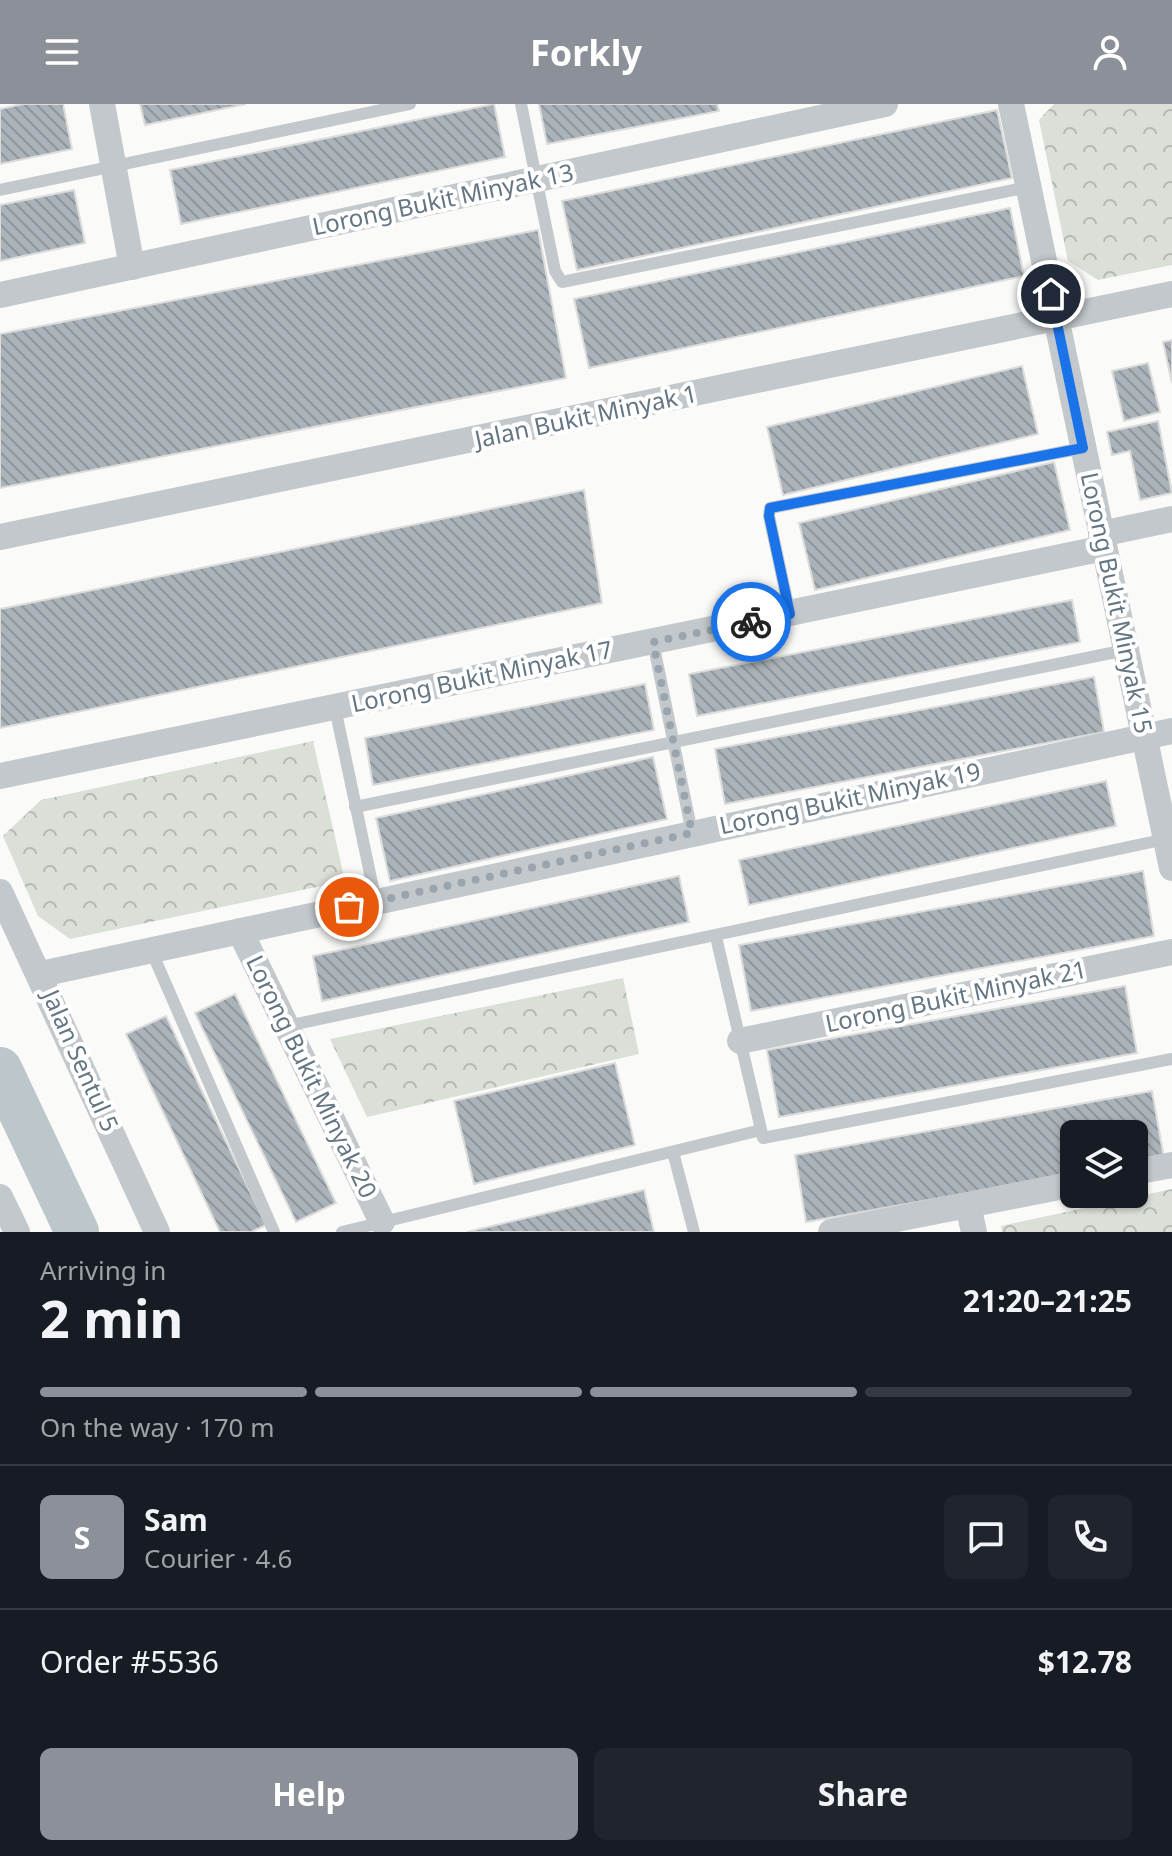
<!DOCTYPE html>
<html lang="en">
<head>
<meta charset="utf-8">
<style>
  body { margin:0; font-family:"Noto Sans",sans-serif; background:#20242c; color:#f1f3f6; height:100vh; display:flex; flex-direction:column; font-size:30px; white-space:nowrap }
  * { box-sizing:border-box; margin:0 }
  p { font-size:26px; color:#9ea1a6 }
  .icon { flex:none; width:44px; height:44px; fill:none; stroke:currentColor; stroke-width:2; stroke-linecap:round; stroke-linejoin:round }
  .map { position:relative; height:1128px; overflow:hidden }
  .side { display:flex; flex-direction:column; background:#171b24; flex:1 }
  .side>* { flex:none }
  .tools { position:absolute; left:1060px; top:1016px; display:grid; gap:16px }
  .tools a { display:grid; place-items:center; width:88px; height:88px; border-radius:12px; background:#171b24; box-shadow:0 2px 6px #0004; font-size:40px }
  .pin { position:absolute; display:grid; place-items:center; width:68px; height:68px; color:#fff; margin:-34px; border:4px solid #fff; border-radius:50%; box-shadow:0 2px 8px #0007 }
  .courier { position:absolute; display:grid; place-items:center; width:80px; height:80px; margin:-40px; border:6px solid #1a73e8; border-radius:50%; background:#fff; color:#222; box-shadow:0 2px 10px #0007 }
  .summary em { font-style:normal; font-weight:700 }
  .summary div { display:flex; flex-direction:column-reverse }
  .summary { display:flex; align-items:center; justify-content:space-between; height:136px; padding:0 40px }
  h1 { font-size:52px; font-weight:700; line-height:60px }
  .bar { display:grid; grid-template-columns:repeat(4,1fr); gap:12px 8px; align-content:center; height:96px; padding:0 40px }
  .bar i { height:10px; border-radius:6px; background:#363941 }
  .bar .on { background:#8c9099 }
  .bar p { grid-column:span 4 }
  .line { display:flex; align-items:center; gap:20px; padding:0 40px; border-top:2px solid #363941 }
  .line div { flex:1 }
  .round { display:grid; place-items:center; flex:none; width:84px; height:84px; border-radius:12px; background:#20242c }
  .button { display:flex; gap:16px; margin-top:auto; padding:16px 40px }
  .button a { flex:1; height:92px; border-radius:12px; background:#8c9099; color:#fff; font-size:32px; font-weight:700; line-height:92px; text-align:center }
  .button a+a { background:#20242c; color:#f1f3f6 }
  header { display:flex; justify-content:space-between; align-items:center; height:104px; padding:0 40px; background:#8c9099; color:#fff; font-size:36px; font-weight:700 }
  .map>svg:first-child { display:block }
</style>
</head>
<body>
<header><svg class="icon" aria-label="menu" viewBox="0 0 24 24"><path d="M4 6h16M4 12h16M4 18h16"/></svg>Forkly<svg class="icon" aria-label="person" viewBox="0 0 24 24"><circle cx="12" cy="8" r="4"/><path d="M4 21q1-7 8-7t8 7"/></svg></header>
<div class="map">
<svg width="1172" height="1128" viewBox="0 0 1172 1128">
  <defs>
    <pattern id="park-crowns" width="20" height="18" patternUnits="userSpaceOnUse" patternTransform="scale(2)"><rect width="20" height="18" fill="#dadfd7"/><path d="M2 6a3 3 0 1 1 6 0M12 15a3 3 0 1 1 6 0" fill="none" stroke="#b4b9b4"/></pattern>
    <pattern id="building-back-hatch" width="6" height="6" patternUnits="userSpaceOnUse" patternTransform="scale(2)"><rect width="6" height="6" fill="#aab3b9"/><path d="M-1 5l2 2M0 0l6 6M5-1l2 2" fill="none" stroke="#8e969c"/></pattern>
  </defs>
  <rect width="100%" height="100%" fill="#fafaf8"/>
  <g fill="url(#park-crowns)">
    <path d="M1054,0H1172V161L1098,176L1068,157L1039,16Z"/>
    <path d="M313,637L345,777L70,835L38,812L3,732L41,696Z"/>
    <path d="M623,874L639,950L367,1013L330,935Z"/>
    <path d="M1172,1085V1128H1002L1001,1122Z"/>
  </g>
  <g fill="none" stroke-linecap="round" stroke-linejoin="round">
    <path stroke="#bbc7cb" stroke-width="44" d="M0,965L77,1128"/>
  </g>
  <g fill="url(#building-back-hatch)" stroke="#dcdcda" stroke-width="2">
    <path d="M23,0H63L72,45L0,60V5Z"/>
    <path d="M140,0H246L145,21Z"/>
    <path d="M494,0L505,53L181,120L170,66Z"/>
    <path d="M539,0H717L719,7L547,40Z"/>
    <path d="M997,6L1012,74L577,166L562,97Z"/>
    <path d="M74,86L85,139L0,157V101Z"/>
    <path d="M1010,104L1024,172L589,264L574,195Z"/>
    <path d="M538,126L566,274L0,384V230Z"/>
    <path d="M1172,236V279L1163,238Z"/>
    <path d="M1148,259L1160,308L1124,317L1112,267Z"/>
    <path d="M1022,262L1038,330L783,391L767,323Z"/>
    <path d="M1158,317L1172,389L1140,396L1130,347L1112,351L1107,328Z"/>
    <path d="M1054,358L1070,426L815,486L799,419Z"/>
    <path d="M584,386L602,499L0,624V505Z"/>
    <path d="M1072,496L1080,538L697,612L689,570Z"/>
    <path d="M1094,573L1104,628L725,700L715,645Z"/>
    <path d="M645,580L654,626L373,681L365,634Z"/>
    <path d="M653,653L667,715L390,777L376,714Z"/>
    <path d="M1106,677L1116,722L749,801L739,756Z"/>
    <path d="M1143,767L1154,832L751,907L739,841Z"/>
    <path d="M679,772L689,818L322,897L313,852Z"/>
    <path d="M1125,882L1137,949L779,1013L767,946Z"/>
    <path d="M235,890L336,1099L296,1118L195,909Z"/>
    <path d="M166,912L266,1121L251,1128H220L126,930Z"/>
    <path d="M615,959L635,1041L474,1080L454,997Z"/>
    <path d="M1152,987L1164,1054L1134,1060V1030H1074V1070L806,1118L795,1051Z"/>
    <path d="M644,1086L654,1128H467Z"/>
  </g>
  <g fill="none" stroke-linecap="round" stroke-linejoin="round">
    <g stroke="#c3c8cc" stroke-width="12">
      <path d="M521,0L555,167L562,178L1029,83"/>
      <path d="M0,86L410,0"/>
      <path d="M790,510L769,412L770,404L1083,344"/>
      <path d="M653,538L692,729"/>
      <path d="M335,604L376,798"/>
      <path d="M355,703L1126,546"/>
      <path d="M716,833L763,1034L1172,955"/>
      <path d="M151,846L274,1128"/>
      <path d="M287,922L1166,735"/>
      <path d="M673,1048L694,1128"/>
      <path d="M342,1128L761,1026"/>
    </g>
    <g stroke="#c3c8cc" stroke-width="26">
      <path d="M102,0L132,163"/>
      <path d="M1011,0L1172,764"/>
      <path d="M0,191L885,0"/>
      <path d="M1101,430L1172,415"/>
      <path d="M0,433L1172,190"/>
      <path d="M0,672L1104,444"/>
      <path d="M0,788L157,1128"/>
      <path d="M240,827L382,1118"/>
      <path d="M41,870L1172,627"/>
      <path d="M740,937L1172,848"/>
      <path d="M1134,1068L1172,1061"/>
      <path d="M0,1093L17,1128"/>
      <path d="M968,1101L974,1128"/>
      <path d="M831,1128L1074,1080"/>
    </g>
  </g>
  <g fill="none" stroke-linecap="round" stroke-linejoin="round">
    <path stroke="#99a4ac" stroke-width="8" stroke-dasharray="0 14.4" d="M349,803L692,729L653,538L751,518"/>
    <path stroke="#1a73e8" stroke-width="10" d="M751,518L790,510L769,412L770,404L1083,344L1051,190"/>
  </g>
  <g text-anchor="middle" stroke-width="8" stroke-linejoin="round" paint-order="stroke">
    <g font-size="24" fill="#657683" stroke="#fff">
      <text transform="translate(443 96) rotate(-12)" y="8">Lorong Bukit Minyak 13</text>
      <text transform="translate(586 313) rotate(-12)" y="8">Jalan Bukit Minyak 1</text>
      <text transform="translate(1116 499) rotate(78)" y="8">Lorong Bukit Minyak 15</text>
      <text transform="translate(482 573) rotate(-12)" y="8">Lorong Bukit Minyak 17</text>
      <text transform="translate(850 695) rotate(-12)" y="8">Lorong Bukit Minyak 19</text>
      <text transform="translate(956 893) rotate(-12)" y="8">Lorong Bukit Minyak 21</text>
      <text transform="translate(80 957) rotate(66)" y="8">Jalan Sentul 5</text>
      <text transform="translate(311 973) rotate(64)" y="8">Lorong Bukit Minyak 20</text>
    </g>
  </g>
</svg>
<div class="tools">
<a><svg class="icon" aria-label="layers" viewBox="0 0 24 24"><path d="M12 4l9 5-9 5-9-5zM3 14l9 5 9-5"/></svg></a>
</div>
<div class="pin" style="left:349px;top:803px;background:#ea580c"><svg class="icon" aria-label="bag" viewBox="0 0 24 24"><path d="M5 8h14l-1 12H6zM9 8a3 3 0 0 1 6 0"/></svg></div>
<div class="pin" style="left:1051px;top:190px;background:#1f2937"><svg class="icon" aria-label="home" viewBox="0 0 24 24"><path d="M3 11l9-7 9 7M6 9v11h12V9"/></svg></div>
<div class="courier" style="left:751px;top:518px"><svg class="icon" aria-label="bike" viewBox="0 0 24 24"><circle cx="6" cy="16" r="4"/><circle cx="18" cy="16" r="4"/><path d="M6 16l4-8h5l3 8M10 8l3 8H6M13 5h3"/></svg></div>
</div>
<section class="side">
<div class="summary"><div><h1>2 min</h1><p>Arriving in</p></div><em>21:20–21:25</em></div>
<div class="bar"><i class="on"></i><i class="on"></i><i class="on"></i><i></i><p>On the way · 170 m</p></div>
<div class="line" style="height:144px"><b class="round" style="background:#8c9099;color:#fff">S</b><div><b>Sam</b><p>Courier · 4.6</p></div><a class="round"><svg class="icon" aria-label="chat" viewBox="0 0 24 24"><path d="M4 5h16v11H9l-5 4z"/></svg></a><a class="round"><svg class="icon" aria-label="phone" viewBox="0 0 24 24"><path d="M5 4h4l2 5-3 2q2 4 5 5l2-3 5 2v4C11 20 4 13 5 4z"/></svg></a></div>
<div class="line" style="height:104px"><div>Order #5536</div><b>$12.78</b></div>
<div class="button"><a>Help</a><a>Share</a></div>
</section>
</body>
</html>
